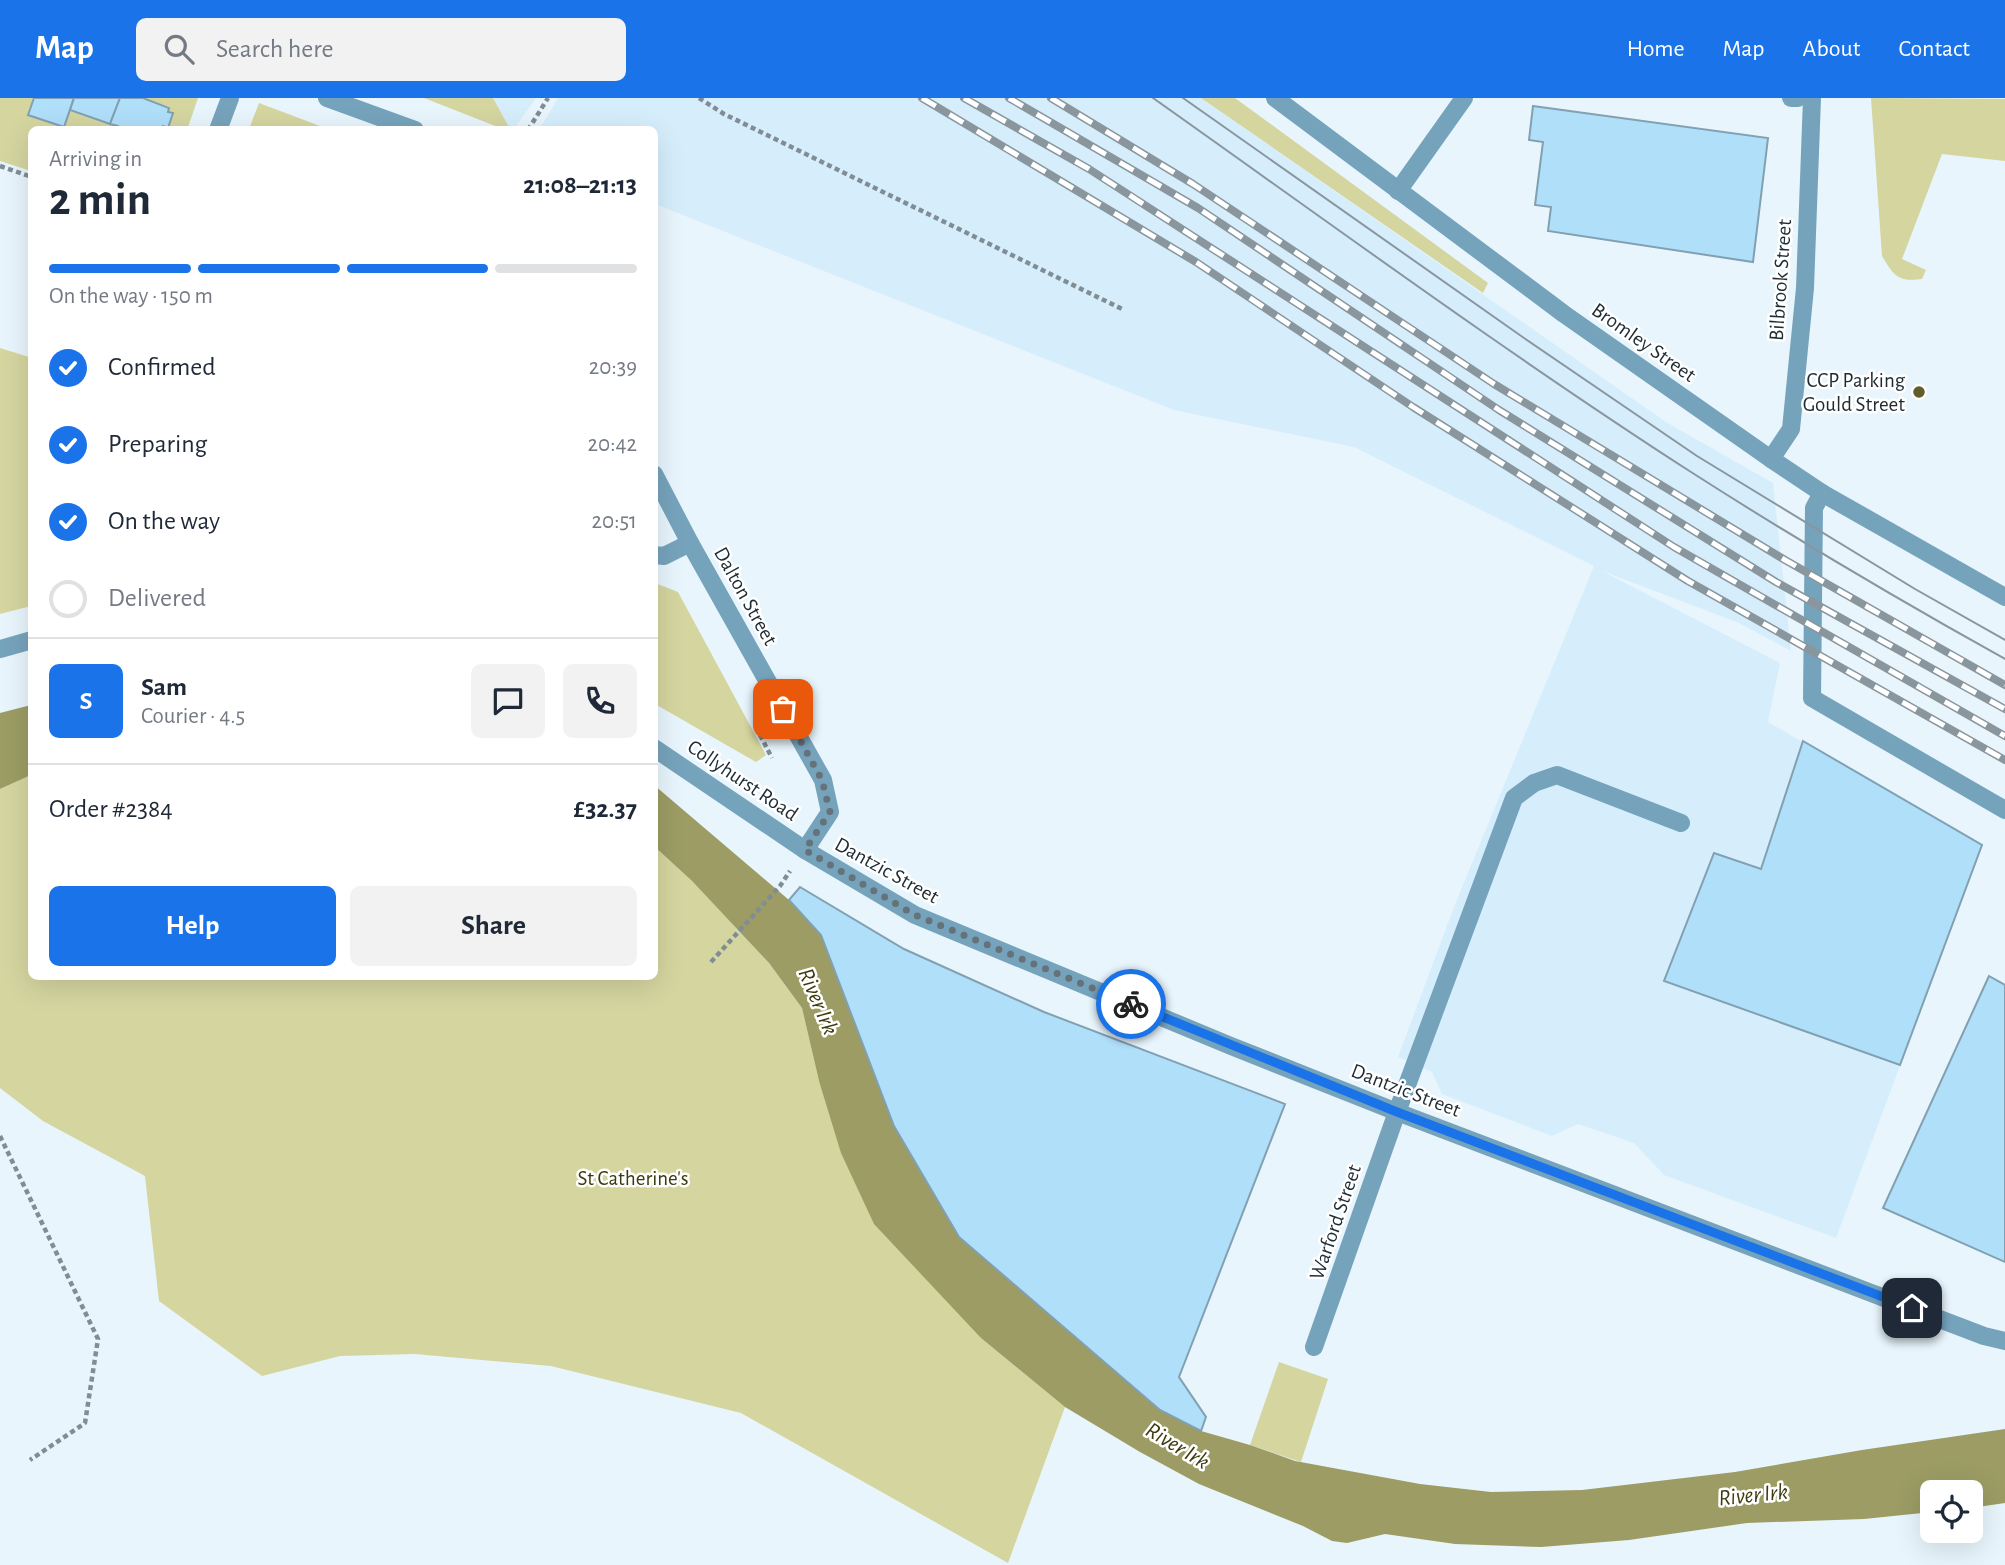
<!DOCTYPE html>
<html lang="en">
<head>
<meta charset="utf-8">
<style>
  body { margin:0; font-family:"Alegreya Sans",sans-serif; background:#f2f2f3; color:#1f2937; height:100vh; display:flex; flex-direction:column; font-size:26px; white-space:nowrap }
  * { box-sizing:border-box; margin:0 }
  p { font-size:23px; color:#747a83 }
  .icon { flex:none; width:38px; height:38px; fill:none; stroke:currentColor; stroke-width:2; stroke-linecap:round; stroke-linejoin:round }
  .map { position:relative; flex:1; overflow:hidden }
  .details { position:absolute; left:28px; top:28px; width:630px; height:854px; display:flex; flex-direction:column; background:#fff; border-radius:10px; box-shadow:0 7px 28px #0002 }
  .details>* { flex:none }
  .fabs { position:absolute; left:1920px; top:1382px; display:grid; gap:14px }
  .fabs a { display:grid; place-items:center; width:63px; height:63px; border-radius:10px; background:#fff; box-shadow:0 7px 28px #0002; font-size:35px }
  .pin { position:absolute; display:grid; place-items:center; width:60px; height:60px; color:#fff; margin:-30px; border-radius:14px; box-shadow:0 4px 10px #0006 }
  .courier { position:absolute; display:grid; place-items:center; width:70px; height:70px; margin:-35px; border:5px solid #1a73e8; border-radius:50%; background:#fff; color:#222; box-shadow:0 2px 9px #0007 }
  .summary em { font-style:normal; font-weight:600 }
  .summary div { display:flex; flex-direction:column-reverse }
  .summary { display:flex; align-items:center; justify-content:space-between; height:119px; padding:0 21px }
  h1 { font-size:46px; font-weight:600; line-height:52px }
  .bar { display:grid; grid-template-columns:repeat(4,1fr); gap:10px 7px; align-content:center; height:84px; padding:0 21px }
  .bar i { height:9px; border-radius:5px; background:#e0e1e3 }
  .bar .current { background:#1a73e8 }
  .bar p { grid-column:span 4 }
  .line { display:flex; align-items:center; gap:18px; padding:0 21px; border-top:2px solid #e0e1e3 }
  .line div { flex:1 }
  .round { display:grid; place-items:center; flex:none; width:74px; height:74px; border-radius:10px; background:#f2f2f3 }
  ol { padding:0 21px; list-style:none }
  li { display:flex; align-items:center; gap:21px; height:77px }
  li p { margin-inline-start:auto }
  li .icon { padding:7px; border-radius:50%; background:#1a73e8; color:#fff; stroke-width:4 }
  li:last-child { color:#747a83 }
  li i { width:38px; height:38px; border:4px solid #e0e1e3; border-radius:50% }
  .action { display:flex; gap:14px; margin-top:auto; padding:14px 21px }
  .action a { flex:1; height:80px; border-radius:10px; background:#1a73e8; color:#fff; font-size:28px; font-weight:600; line-height:80px; text-align:center }
  .action a+a { background:#f2f2f3; color:#1f2937 }
  header { display:flex; align-items:center; gap:42px; box-sizing:border-box; height:98px; padding:0 35px; background:#1a73e8; color:#fff }
  header strong { font-size:33px }
  nav { display:flex; gap:38px; margin-inline-start:auto; font-size:24px }
  .search { width:490px; height:63px; background:#f2f2f3; display:flex; align-items:center; gap:18px; box-sizing:border-box; padding:0 24px; border-radius:10px; color:#747a83; font-size:26px }
  .map>svg:first-child { display:block }
</style>
</head>
<body>
<header>
<strong>Map</strong>
<div class="search"><svg class="icon" aria-label="search" viewBox="0 0 24 24"><circle cx="10" cy="10" r="6"/><path d="M15 15l6 6"/></svg>Search here</div>
<nav><a>Home</a><a>Map</a><a>About</a><a>Contact</a></nav>
</header>
<div class="map">
<svg width="2005" height="1467" viewBox="0 0 2005 1467">
  <rect width="100%" height="100%" fill="#e8f5fc"/>
  <g fill="#d6eefc">
    <path d="M493,0H536L514,31L510,32Z"/>
    <path d="M558,0H1201L1666,324L1773,385L1791,553L1739,525L1602,473L1780,565L1768,624L1982,747L1836,1140L1664,1077L1634,1045L1578,1026L1552,1038L1442,996L1432,974L1398,959L1454,809L1594,468L1354,349L1174,312L655,106L654,32H539Z"/>
  </g>
  <g fill="#d4d59f">
    <path d="M0,0H34L28,17L64,29L70,12L118,28L117,32H32L31,73L0,63Z"/>
    <path d="M143,0H198L187,32L162,31L163,28L168,29L173,15L168,14L169,9Z"/>
    <path d="M424,0H493L510,31H503Z"/>
    <path d="M1201,0H1235L1488,185L1483,195Z"/>
    <path d="M1871,0L2005,1V63L1942,56L1902,161L1926,172L1922,181C1898,184 1894,178 1882,158Z"/>
    <path d="M259,5L328,31H249Z"/>
    <path d="M0,250L32,260L31,508L0,516Z"/>
    <path d="M655,485L678,494L766,657L756,664L655,606Z"/>
    <path d="M31,677L32,878H654L655,749L692,783L769,865L802,910L819,983L981,1240L1065,1309L1008,1465L741,1315L551,1268L415,1256L340,1258L262,1278L159,1203L145,1078L43,1023L0,990V691Z"/>
    <path d="M1279,1264L1328,1281L1301,1364L1250,1347Z"/>
  </g>
  <g fill="#9c9c64">
    <path d="M31,607V677L0,691V615Z"/>
    <path d="M654,687L789,802L821,837L894,1028L959,1139L1160,1312L1201,1333L1250,1347L1295,1363L1420,1386L1491,1394L1582,1392L1735,1374L1862,1352L2005,1331V1405L1971,1410L1970,1395H1932V1414L1864,1421L1747,1425L1629,1442L1541,1449L1455,1446L1385,1436L1347,1445L1332,1443L1303,1428L1199,1386L1140,1354L1065,1309L981,1240L874,1126L841,1055L819,983L802,910L769,865L692,783L655,749Z"/>
  </g>
  <g fill="#b0dffa" stroke="#81a0b1" stroke-width="2">
    <path d="M34,0H74L64,29L28,17Z"/>
    <path d="M74,0H120L110,26L70,12Z"/>
    <path d="M120,0H143L169,10L168,14L173,15L168,30L163,28L162,32H117L118,28L110,26Z"/>
    <path d="M1533,8L1768,40L1753,164L1548,133L1551,109L1535,107L1543,44L1529,42Z"/>
    <path d="M1803,643L1982,747L1900,967L1664,883L1714,755L1761,771Z"/>
    <path d="M800,789L904,851L1044,914L1285,1006L1179,1279L1206,1319L1201,1333L1160,1312L959,1139L894,1028L821,837L789,802Z"/>
    <path d="M1989,878L2005,887V1164L1883,1110Z"/>
  </g>
  <g fill="none" stroke-linecap="round" stroke-linejoin="round">
    <g stroke="#808d94" stroke-width="4.5" stroke-dasharray="5 3.5" stroke-linecap="butt">
      <path d="M699,0L724,16L1122,211"/>
      <path d="M528,32L548,0"/>
      <path d="M0,68L32,79"/>
      <path d="M760,637L772,660"/>
      <path d="M711,864L780,788L790,773"/>
      <path d="M0,1038L98,1241L85,1325L30,1362"/>
    </g>
    <g stroke="#76a3bc" stroke-width="18">
      <path d="M1791,0H1798"/>
      <path d="M1771,361L1791,331L1805,190L1812,0"/>
      <path d="M1822,395L1814,410L1812,600L2005,712"/>
      <path d="M654,457L664,458L690,445"/>
      <path d="M1397,1014L1514,700L1534,685L1557,677L1681,725"/>
    </g>
    <g stroke="#76a3bc" stroke-width="18">
      <path d="M327,0L415,32"/>
      <path d="M1275,0L1564,216L1771,361L1822,395L2005,499"/>
      <path d="M218,32L230,0"/>
      <path d="M1398,93L1464,0"/>
      <path d="M654,376L690,445L823,682L830,714L805,752"/>
      <path d="M1314,1249L1397,1014"/>
    </g>
    <g stroke="#76a3bc" stroke-width="18">
      <path d="M0,551L32,542"/>
      <path d="M654,650L805,752L915,817L1231,948L1397,1014L1984,1238L2005,1243"/>
    </g>
    <g stroke="#89969d" stroke-width="2">
      <path d="M1153,0C1331,126 1508,256 1691,374C1794,440 1899,502 2005,561"/>
      <path d="M1183,0L1524,240L1697,358L1915,491L2005,542"/>
    </g>
    <g stroke="#89969d" stroke-width="8">
      <g id="rail">
        <path d="M922,0L1196,164L1413,309L1688,483L2005,662"/>
        <path d="M964,0L1089,71L1674,449L2005,638"/>
        <path d="M1009,0L1198,110L1499,312L1776,484L2005,611"/>
        <path d="M1051,0L1193,86L1494,286L1785,462L2005,587"/>
      </g>
    </g>
    <use href="#rail" stroke="#fff" stroke-width="5" stroke-dasharray="16" stroke-linecap="butt"/>
  </g>
  <g fill="none" stroke-linecap="round" stroke-linejoin="round">
    <path stroke="#657279" stroke-width="7" stroke-dasharray="0 12.6" d="M783,611L822,682L830,714L805,752L915,817L1131,906"/>
    <path stroke="#1a73e8" stroke-width="9" d="M1131,906L1397,1014L1912,1210"/>
  </g>
  <circle fill="#605f2c" stroke="#fff" stroke-width="2.5" cx="1919" cy="294" r="7"/>
  <g text-anchor="middle" stroke-width="5" stroke-linejoin="round" paint-order="stroke">
    <g font-size="21" fill="#1e2b32" stroke="#fff">
      <text transform="translate(1780 182) rotate(-86)" y="7">Bilbrook Street</text>
      <text transform="translate(1644 244) rotate(35)" y="7">Bromley Street</text>
      <text transform="translate(746 498) rotate(61)" y="7">Dalton Street</text>
      <text transform="translate(743 682) rotate(34)" y="7">Collyhurst Road</text>
      <text transform="translate(887 772) rotate(29)" y="7">Dantzic Street</text>
      <text transform="translate(1406 992) rotate(21)" y="7">Dantzic Street</text>
      <text transform="translate(1335 1124) rotate(-71)" y="7">Warford Street</text>
    </g>
    <g font-size="21" fill="#1e2b32" stroke="#fff" text-anchor="end">
      <text x="1905" y="289">CCP Parking<tspan x="1905" dy="24">Gould Street</tspan></text>
    </g>
    <g font-size="21" fill="#3c3b0e" stroke="#fff">
      <text x="633" y="1087">St Catherine's</text>
    </g>
    <g font-size="23" font-style="italic" fill="#3d3c0f" stroke="#fff">
      <text transform="translate(819 903) rotate(67)" y="8">River Irk</text>
      <text transform="translate(1178 1347) rotate(31)" y="8">River Irk</text>
      <text transform="translate(1753 1396) rotate(-6)" y="8">River Irk</text>
    </g>
  </g>
</svg>
<div class="fabs">
<a><svg class="icon" aria-label="locate" viewBox="0 0 24 24"><circle cx="12" cy="12" r="6"/><path d="M12 2v4M12 18v4M2 12h4M18 12h4"/></svg></a>
</div>
<div class="pin" style="left:783px;top:611px;background:#ea580c"><svg class="icon" aria-label="bag" viewBox="0 0 24 24"><path d="M5 8h14l-1 12H6zM9 8a3 3 0 0 1 6 0"/></svg></div>
<div class="pin" style="left:1912px;top:1210px;background:#1f2937"><svg class="icon" aria-label="home" viewBox="0 0 24 24"><path d="M3 11l9-7 9 7M6 9v11h12V9"/></svg></div>
<div class="courier" style="left:1131px;top:906px"><svg class="icon" aria-label="bike" viewBox="0 0 24 24"><circle cx="6" cy="16" r="4"/><circle cx="18" cy="16" r="4"/><path d="M6 16l4-8h5l3 8M10 8l3 8H6M13 5h3"/></svg></div>
<section class="details">
<div class="summary"><div><h1>2 min</h1><p>Arriving in</p></div><em>21:08–21:13</em></div>
<div class="bar"><i class="current"></i><i class="current"></i><i class="current"></i><i></i><p>On the way · 150 m</p></div>
<ol>
<li><svg class="icon" aria-label="check" viewBox="0 0 24 24"><path d="M5 12l5 5 9-10"/></svg>Confirmed<p>20:39</p></li>
<li><svg class="icon" aria-label="check" viewBox="0 0 24 24"><path d="M5 12l5 5 9-10"/></svg>Preparing<p>20:42</p></li>
<li><svg class="icon" aria-label="check" viewBox="0 0 24 24"><path d="M5 12l5 5 9-10"/></svg>On the way<p>20:51</p></li>
<li><i></i>Delivered</li>
</ol>
<div class="line" style="height:126px"><b class="round" style="background:#1a73e8;color:#fff">S</b><div><b>Sam</b><p>Courier · 4.5</p></div><a class="round"><svg class="icon" aria-label="chat" viewBox="0 0 24 24"><path d="M4 5h16v11H9l-5 4z"/></svg></a><a class="round"><svg class="icon" aria-label="phone" viewBox="0 0 24 24"><path d="M5 4h4l2 5-3 2q2 4 5 5l2-3 5 2v4C11 20 4 13 5 4z"/></svg></a></div>
<div class="line" style="height:91px"><div>Order #2384</div><b>£32.37</b></div>
<div class="action"><a>Help</a><a>Share</a></div>
</section>
</div>
</body>
</html>
